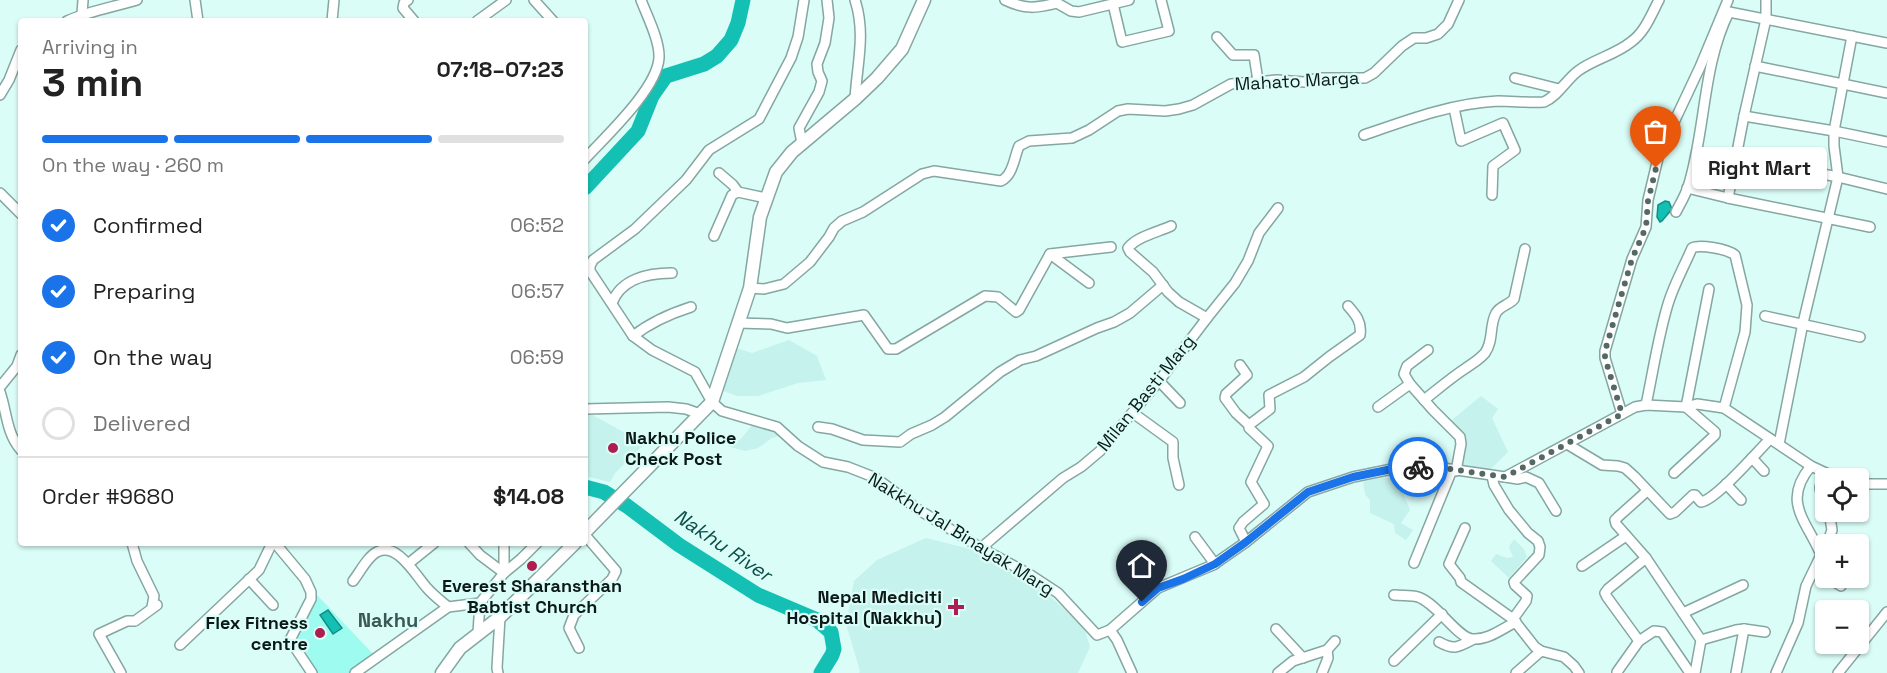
<!DOCTYPE html>
<html lang="en">
<head>
<meta charset="utf-8">
<style>
  body { margin:0; font-family:"Space Grotesk",sans-serif; background:#f6f6f6; color:#222; height:100vh; display:flex; flex-direction:column; font-size:22px; white-space:nowrap }
  * { box-sizing:border-box; margin:0 }
  p { font-size:20px; color:#767676 }
  .icon { flex:none; width:33px; height:33px; fill:none; stroke:currentColor; stroke-width:2; stroke-linecap:round; stroke-linejoin:round }
  .map { position:relative; flex:1; overflow:hidden }
  .side { position:absolute; left:18px; top:18px; width:570px; height:528px; display:flex; flex-direction:column; background:#fff; border-radius:6px; box-shadow:0 2px 4px #0004 }
  .side>* { flex:none }
  .buttons { position:absolute; left:1815px; top:468px; display:grid; gap:12px }
  .buttons a { display:grid; place-items:center; width:54px; height:54px; border-radius:6px; background:#fff; box-shadow:0 2px 4px #0004; font-size:30px }
  .pin { position:absolute; display:grid; place-items:center; width:51px; height:51px; color:#fff; margin:-62px -26px; border-radius:50% 50% 50% 0; rotate:-45deg; box-shadow:0 0 6px #0007 }
  .pin .icon { rotate:45deg }
  .courier { position:absolute; display:grid; place-items:center; width:60px; height:60px; margin:-30px; border:4px solid #1a73e8; border-radius:50%; background:#fff; color:#222; box-shadow:0 2px 8px #0007 }
  .bubble { position:absolute; height:42px; border-radius:6px; background:#fff; box-shadow:0 2px 4px #0004; font-size:20px; font-weight:600; line-height:42px; text-align:center }
  .headline em { font-style:normal; font-weight:600 }
  .headline div { display:flex; flex-direction:column-reverse }
  .headline { display:flex; align-items:center; justify-content:space-between; height:102px; padding:0 24px }
  h1 { font-size:39px; font-weight:600; line-height:45px }
  .bar { display:grid; grid-template-columns:repeat(4,1fr); gap:9px 6px; align-content:center; height:72px; padding:0 24px }
  .bar i { height:8px; border-radius:4px; background:#e0e0e0 }
  .bar .active { background:#1a73e8 }
  .bar p { grid-column:span 4 }
  .line { display:flex; align-items:center; gap:15px; padding:0 24px; border-top:2px solid #e0e0e0 }
  .line div { flex:1 }
  ol { padding:0 24px; list-style:none }
  li { display:flex; align-items:center; gap:18px; height:66px }
  li p { margin-inline-start:auto }
  li .icon { padding:6px; border-radius:50%; background:#1a73e8; color:#fff; stroke-width:4 }
  li:last-child { color:#767676 }
  li i { width:33px; height:33px; border:3px solid #e0e0e0; border-radius:50% }
  .map>svg:first-child { display:block }
</style>
</head>
<body>
<div class="map">
<svg width="1887" height="673" viewBox="0 0 1887 673">
  <rect width="100%" height="100%" fill="#dafdf8"/>
  <g fill="#c5f2ec">
    <path d="M789,340L817,356L826,380L798,383L758,396H737L721,390L733,347L752,353Z"/>
    <path d="M1481,396L1498,409L1492,418L1508,452L1487,473L1462,466L1463,437L1447,424Z"/>
    <path d="M589,413L645,444L636,452L640,455L631,469L626,462L615,473L610,482L585,476V414Z"/>
    <path d="M754,423L770,428L779,436L772,438L758,448L745,451L727,446L740,440Z"/>
    <path d="M1381,477L1399,480L1398,481L1410,510L1401,523L1413,530L1406,540L1395,533L1394,524L1370,513V500L1365,494L1363,482Z"/>
    <path d="M926,538L982,552L1013,569L1043,590L1084,627L1090,647L1078,673H859L860,671L846,624L854,581L877,560Z"/>
    <path d="M1514,539L1524,549L1527,557L1509,578L1491,561L1496,554L1507,558L1513,557L1509,547Z"/>
  </g>
  <path fill="#9efbf0" d="M316,594L375,656L349,673H310L283,638Z"/>
  <g fill="#14c0b4" stroke="#128e85" stroke-width="1.5">
    <path d="M1665,201L1669,202L1672,209L1662,221L1660,222L1657,217L1658,205Z"/>
    <path d="M328,610L342,628L333,634L320,615Z"/>
  </g>
  <g fill="none" stroke-linecap="round" stroke-linejoin="round">
    <g stroke="#14c0b4" stroke-width="15">
      <path d="M585,188L638,131L652,96L666,76L704,64L717,56L731,40L738,23L743,0"/>
      <path d="M585,487L604,492L627,506L679,545L758,595L817,620L831,632L834,649L832,655L821,673"/>
    </g>
    <g stroke="#85a6a1" stroke-width="12">
      <g id="minor">
        <path d="M195,0L198,21"/>
        <path d="M408,0L404,3L403,8L414,21"/>
        <path d="M534,0L553,21"/>
        <path d="M804,0L798,37L791,58L759,119L709,150L686,180L635,229L593,260L590,266V271L633,336L652,350L695,372L712,402L722,411L777,427L798,446L823,462L848,467L876,478L919,510L981,548L1029,574L1058,593L1097,635L1110,630L1158,588L1213,565L1246,542L1308,492L1353,477L1392,469L1436,467L1505,477L1635,407L1646,405L1686,407L1697,404L1724,408L1811,466L1826,473L1845,478"/>
        <path d="M855,0C866,34 857,64 855,99"/>
        <path d="M1005,0C1026,10 1036,8 1057,3L1071,11L1079,12L1129,0"/>
        <path d="M1113,4L1122,42L1169,31L1161,0"/>
        <path d="M82,14L83,0"/>
        <path d="M67,21C89,11 114,7 137,0"/>
        <path d="M332,21L334,0"/>
        <path d="M477,21L506,0"/>
        <path d="M1217,37L1233,55H1254L1258,81"/>
        <path d="M1755,66L1887,93"/>
        <path d="M1515,78L1559,89"/>
        <path d="M0,95L9,80L21,50"/>
        <path d="M1454,108L1461,141L1503,123L1515,150L1493,166L1492,195"/>
        <path d="M1744,116L1834,131L1887,142"/>
        <path d="M1364,135C1407,120 1453,103 1498,101C1513,101 1529,103 1544,102C1558,96 1566,80 1578,71C1594,59 1615,55 1631,42C1645,32 1651,15 1659,0"/>
        <path d="M802,143L799,128L819,92L822,81L818,72L817,64L825,43L829,18L827,0"/>
        <path d="M1736,157L1838,177L1887,189"/>
        <path d="M585,159C606,136 657,89 659,58C660,41 647,16 641,0"/>
        <path d="M719,173L733,185L738,192"/>
        <path d="M1687,188L1728,198L1870,227"/>
        <path d="M0,193L21,214"/>
        <path d="M1728,198L1744,116L1766,19V0"/>
        <path d="M1676,212C1680,204 1685,196 1688,187C1706,130 1702,66 1729,12L1887,43"/>
        <path d="M1171,226C1158,232 1136,237 1128,248L1130,252L1153,272L1168,292L1179,302L1207,318"/>
        <path d="M714,236L732,195L738,192L766,198"/>
        <path d="M1050,254L1089,283"/>
        <path d="M750,288L764,289L784,284L810,262L829,237L834,228L842,221L863,212L922,174L934,171L1001,181C1013,175 1014,158 1019,146L1029,141L1072,138L1089,130L1118,111L1128,109L1165,111L1179,109L1193,105L1231,84L1277,80L1304,82L1318,78H1365L1374,73L1402,46L1414,38H1426L1438,34L1448,24L1459,0"/>
        <path d="M612,303C621,279 648,273 672,273"/>
        <path d="M1765,316L1860,337"/>
        <path d="M738,323L771,324L787,328L864,315L888,349H896L985,296L998,297L1016,312L1019,310L1050,254L1111,247"/>
        <path d="M633,336C651,322 669,314 691,307"/>
        <path d="M1428,350L1407,366L1404,374L1410,384L1433,410L1460,437L1461,444L1456,471"/>
        <path d="M1240,365L1247,375L1226,394L1225,398L1236,413L1249,425"/>
        <path d="M1159,381L1180,403"/>
        <path d="M0,387L17,366L21,355"/>
        <path d="M0,392C7,412 6,433 21,450"/>
        <path d="M1424,400C1438,389 1452,377 1466,368C1473,363 1479,360 1485,353C1494,340 1489,326 1496,313C1500,306 1509,305 1514,299L1525,249"/>
        <path d="M1646,405C1653,372 1658,337 1668,304C1674,284 1684,267 1692,248C1700,244 1727,249 1735,255L1747,305L1745,332L1724,408"/>
        <path d="M1378,407L1410,384"/>
        <path d="M585,409L668,407L686,409L700,414"/>
        <path d="M1133,413L1173,442V458L1179,485"/>
        <path d="M1622,414L1605,358V351L1632,259L1646,227L1648,200L1659,154L1700,67L1728,0"/>
        <path d="M818,427L832,429L863,440L900,442L911,434L932,425L945,417L1000,372L1020,360L1036,356L1097,328L1114,322L1130,313L1163,285"/>
        <path d="M1567,444L1602,465L1618,466L1625,468L1635,477L1670,514L1675,512L1693,495H1695L1701,502C1716,500 1757,452 1770,439"/>
        <path d="M1779,444L1803,323L1838,177L1834,146V131L1852,36"/>
        <path d="M1752,458L1764,471"/>
        <path d="M1674,473L1715,435V432L1686,407L1709,289"/>
        <path d="M1492,476L1494,485L1509,510L1528,533L1538,541L1540,547L1539,555L1514,582L1515,585L1527,596L1526,601L1513,619"/>
        <path d="M1505,477L1518,479L1526,477L1539,483L1556,511"/>
        <path d="M1858,482L1865,484H1887"/>
        <path d="M1726,484L1741,500"/>
        <path d="M1647,491L1618,517L1615,520L1616,524L1646,558L1701,640L1695,673"/>
        <path d="M1826,503C1818,488 1818,488 1826,473"/>
        <path d="M1465,528L1449,564L1460,578L1461,582L1513,619L1535,647L1541,651L1564,657L1574,666L1579,673"/>
        <path d="M1195,537L1215,564"/>
        <path d="M1246,542L1239,528L1243,522L1264,504L1251,482L1268,446L1249,428V425L1270,409L1269,395L1304,377L1329,357L1360,335C1362,322 1356,315 1348,306"/>
        <path d="M132,543L137,561L154,596L152,607"/>
        <path d="M275,543L305,579L311,592V599L290,640L312,673"/>
        <path d="M469,543L480,555L504,573"/>
        <path d="M1827,544L1832,530L1829,512"/>
        <path d="M981,548L1063,478L1081,467L1100,451L1159,381L1207,318L1235,283L1248,261L1259,233L1278,208"/>
        <path d="M1646,558L1608,589L1605,593L1607,597L1639,641L1654,631L1662,632L1690,673"/>
        <path d="M1414,563L1452,470"/>
        <path d="M408,564L434,543"/>
        <path d="M1582,566L1626,536"/>
        <path d="M504,573V543"/>
        <path d="M1828,578L1841,586"/>
        <path d="M249,579L273,605"/>
        <path d="M353,581C360,572 368,556 377,552C397,541 416,576 427,588C433,595 441,601 448,607"/>
        <path d="M1394,595C1402,596 1411,595 1418,597C1437,603 1458,639 1473,639C1489,640 1503,628 1516,622"/>
        <path d="M1683,613L1743,585"/>
        <path d="M1276,629L1303,658"/>
        <path d="M1110,630L1117,640L1132,673"/>
        <path d="M478,633L480,603"/>
        <path d="M1701,640L1736,630L1744,629L1765,632"/>
        <path d="M1439,642C1454,650 1457,648 1472,640"/>
        <path d="M180,645L259,570L272,543"/>
        <path d="M579,648L569,628L574,615L612,579L616,571L585,535"/>
        <path d="M1394,661L1442,614"/>
        <path d="M1617,672L1639,641"/>
        <path d="M121,673L99,634L127,621H135L157,605"/>
        <path d="M355,673L448,607L480,603L504,573L521,559L537,543"/>
        <path d="M498,673L497,668L500,617"/>
        <path d="M1278,673L1293,661L1327,650L1335,641"/>
        <path d="M1322,673L1328,658L1327,650"/>
        <path d="M1516,673L1541,651"/>
        <path d="M1736,673L1744,629"/>
        <path d="M1776,673L1798,623L1806,586L1821,555C1807,521 1781,502 1811,466"/>
        <path d="M1838,673L1887,612"/>
      </g>
    </g>
    <g stroke="#85a6a1" stroke-width="15">
      <g id="major">
        <path d="M585,532L712,402L750,288L760,217L776,172L792,152L855,99L877,78L902,49L924,0"/>
        <path d="M442,673L460,648L500,617L575,543"/>
      </g>
    </g>
    <use href="#minor" stroke="#fff" stroke-width="9"/>
    <use href="#major" stroke="#fff" stroke-width="12"/>
  </g>
  <g fill="none" stroke-linecap="round" stroke-linejoin="round">
    <path stroke="#546966" stroke-width="6" stroke-dasharray="0 10.8" d="M1418,467H1436L1505,477L1622,414L1605,358V351L1632,259L1646,227L1648,201L1656,168"/>
    <path stroke="#1a73e8" stroke-width="8" d="M1142,602L1158,588L1183,579L1215,564L1246,542L1308,492L1353,477L1392,469L1418,467"/>
  </g>
  <g fill="#ae1d50" stroke="#dafdf8" stroke-width="2">
    <circle cx="613" cy="448" r="6"/>
    <circle cx="532" cy="566" r="6"/>
    <path d="M953 598h6v6h6v6h-6v6h-6v-6h-6v-6h6z"/>
    <circle cx="320" cy="633" r="6"/>
  </g>
  <g text-anchor="middle" stroke-width="4.5" stroke-linejoin="round" paint-order="stroke">
    <g font-size="18" fill="#0c1918" stroke="#dafdf8">
      <text transform="translate(1297 81) rotate(-3)" y="6">Mahato Marga</text>
      <text transform="translate(1146 393) rotate(-51)" y="6">Milan Basti Marg</text>
      <text transform="translate(961 534) rotate(32)" y="6">Nakkhu Jal Binayak Marg</text>
    </g>
    <g font-size="18" font-weight="bold" fill="#0c1918" stroke="#dafdf8" text-anchor="end">
      <text x="625" y="444" text-anchor="start">Nakhu Police<tspan x="625" dy="21">Check Post</tspan></text>
      <text x="532" y="592" text-anchor="middle">Everest Sharansthan<tspan x="532" dy="21">Babtist Church</tspan></text>
      <text x="942" y="603">Nepal Mediciti<tspan x="942" dy="21">Hospital (Nakkhu)</tspan></text>
      <text x="308" y="629">Flex Fitness<tspan x="308" dy="21">centre</tspan></text>
    </g>
    <g font-size="20" font-style="italic" fill="#0e4f49" stroke="#dafdf8">
      <text transform="translate(723 545) rotate(34)" y="7">Nakhu River</text>
    </g>
    <g font-size="20" font-weight="bold" fill="#3a5855" stroke="#dafdf8">
      <text x="388" y="627">Nakhu</text>
    </g>
  </g>
</svg>
<div class="buttons">
<a><svg class="icon" aria-label="locate" viewBox="0 0 24 24"><circle cx="12" cy="12" r="6"/><path d="M12 2v4M12 18v4M2 12h4M18 12h4"/></svg></a>
<a>+</a>
<a>−</a>
</div>
<div class="pin" style="left:1656px;top:168px;background:#ea580c"><svg class="icon" aria-label="bag" viewBox="0 0 24 24"><path d="M5 8h14l-1 12H6zM9 8a3 3 0 0 1 6 0"/></svg></div>
<div class="pin" style="left:1142px;top:602px;background:#1f2937"><svg class="icon" aria-label="home" viewBox="0 0 24 24"><path d="M3 11l9-7 9 7M6 9v11h12V9"/></svg></div>
<div class="courier" style="left:1418px;top:467px"><svg class="icon" aria-label="bike" viewBox="0 0 24 24"><circle cx="6" cy="16" r="4"/><circle cx="18" cy="16" r="4"/><path d="M6 16l4-8h5l3 8M10 8l3 8H6M13 5h3"/></svg></div>
<div class="bubble" style="left:1692px;top:147px;width:135px">Right Mart</div>
<section class="side">
<div class="headline"><div><h1>3 min</h1><p>Arriving in</p></div><em>07:18–07:23</em></div>
<div class="bar"><i class="active"></i><i class="active"></i><i class="active"></i><i></i><p>On the way · 260 m</p></div>
<ol>
<li><svg class="icon" aria-label="check" viewBox="0 0 24 24"><path d="M5 12l5 5 9-10"/></svg>Confirmed<p>06:52</p></li>
<li><svg class="icon" aria-label="check" viewBox="0 0 24 24"><path d="M5 12l5 5 9-10"/></svg>Preparing<p>06:57</p></li>
<li><svg class="icon" aria-label="check" viewBox="0 0 24 24"><path d="M5 12l5 5 9-10"/></svg>On the way<p>06:59</p></li>
<li><i></i>Delivered</li>
</ol>
<div class="line" style="height:78px"><div>Order #9680</div><b>$14.08</b></div>
</section>
</div>
</body>
</html>
